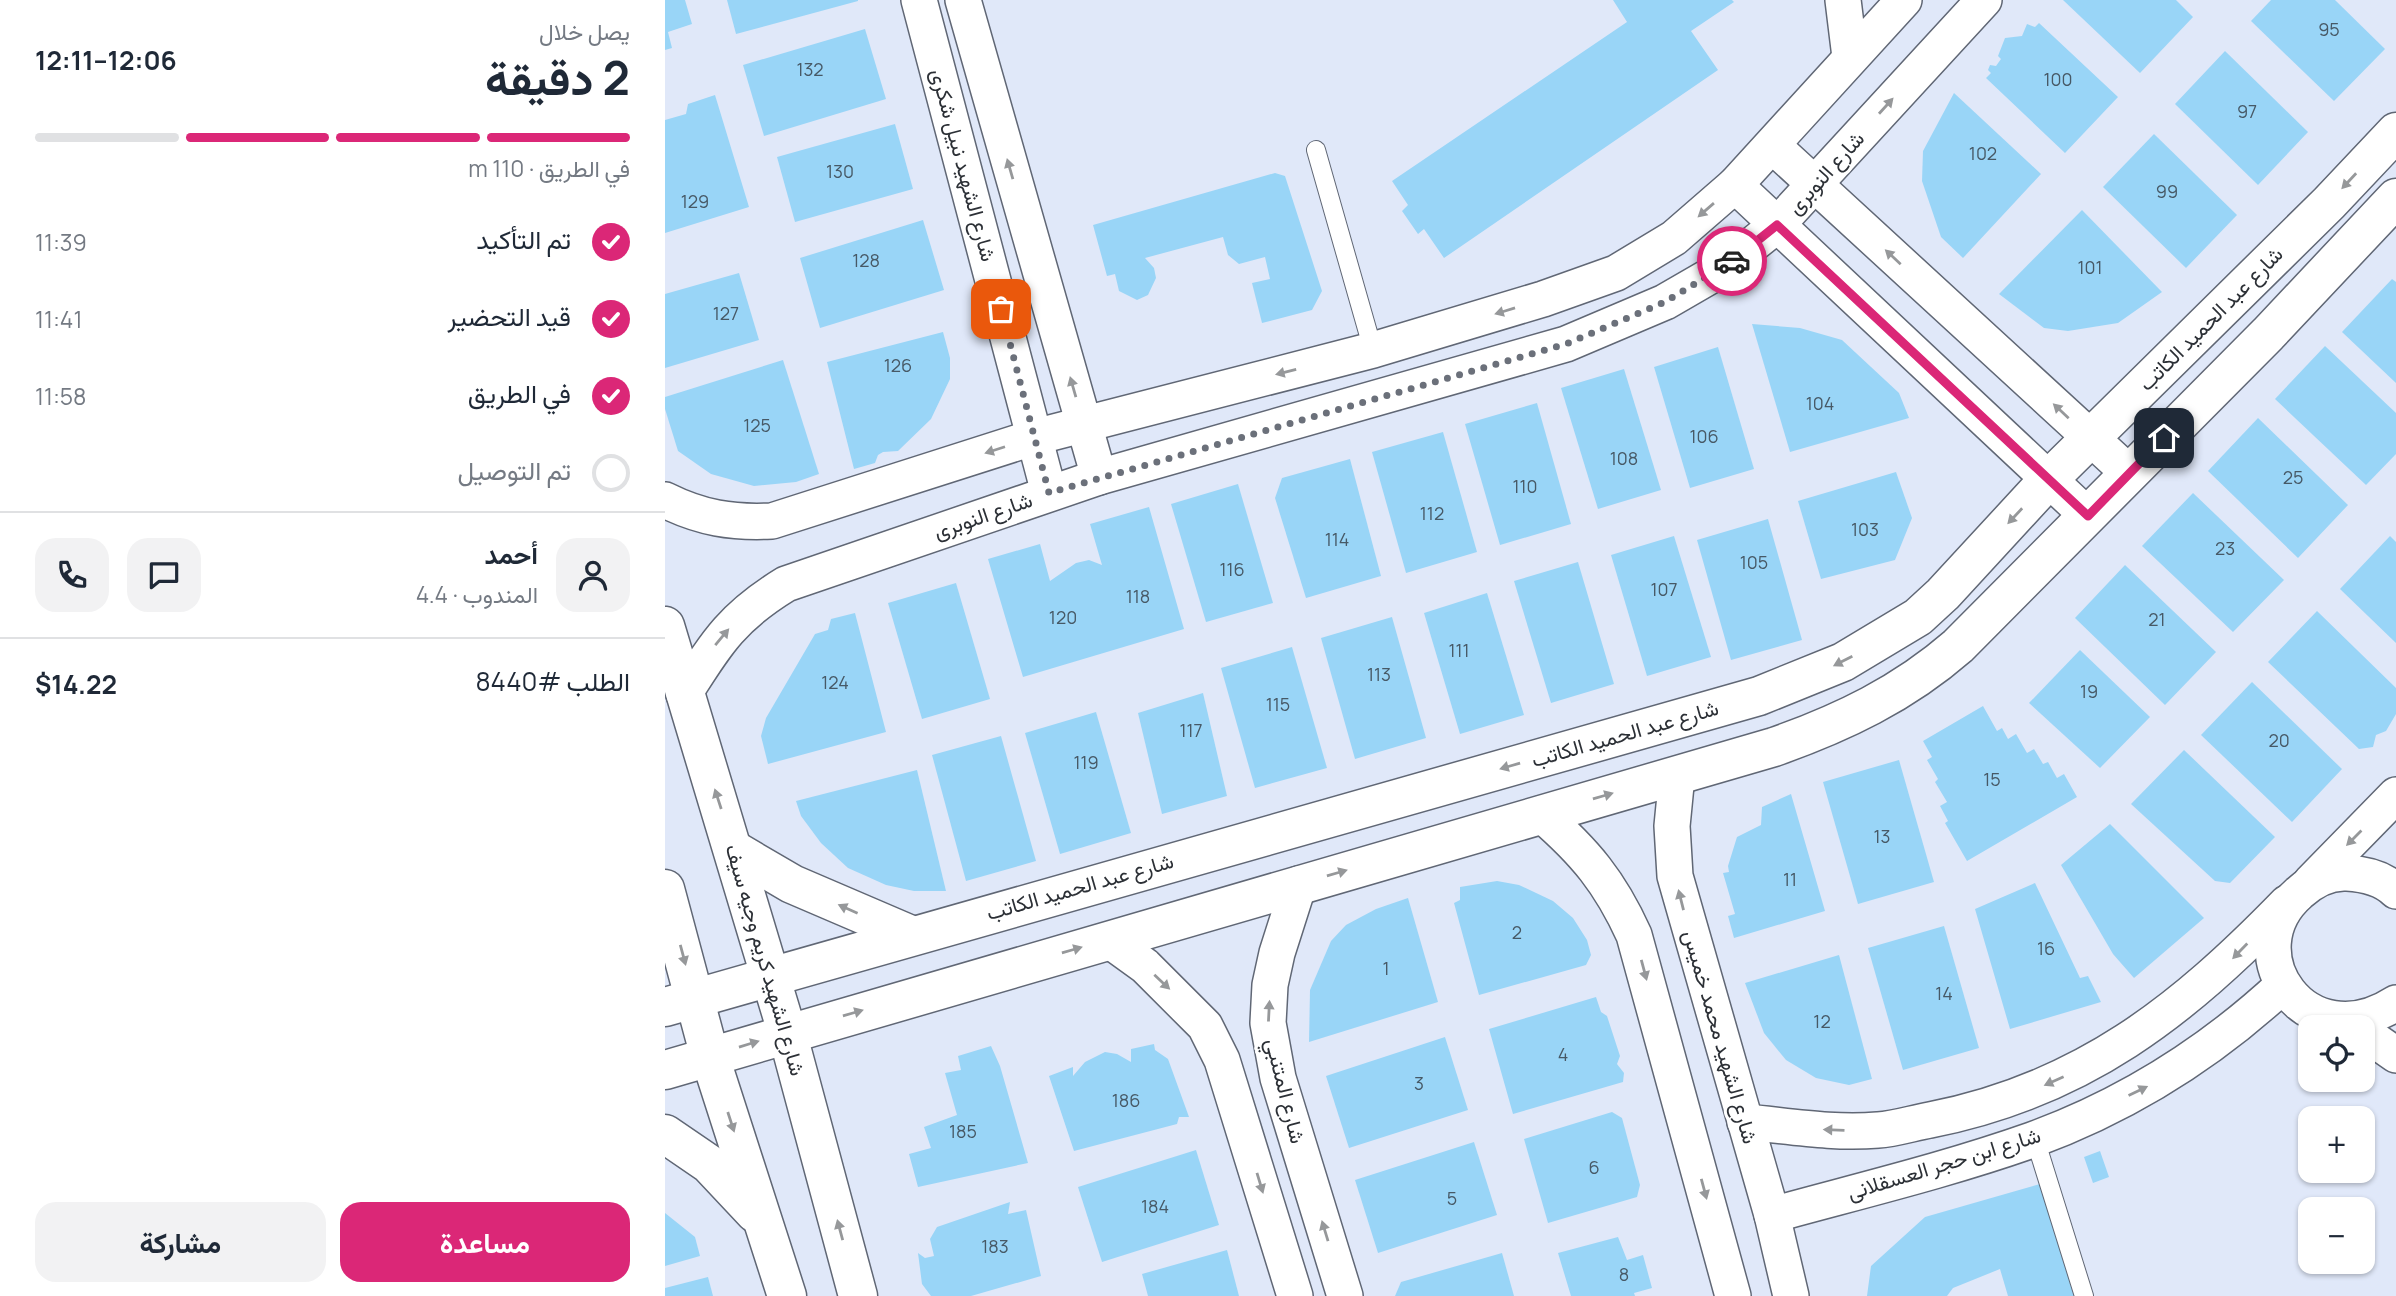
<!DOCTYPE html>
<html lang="ar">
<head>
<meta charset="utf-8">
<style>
  body { margin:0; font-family:Manrope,Vazirmatn,sans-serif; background:#f2f2f3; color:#1f2937; direction:rtl; height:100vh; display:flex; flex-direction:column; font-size:26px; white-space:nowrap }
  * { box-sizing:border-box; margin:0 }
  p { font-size:23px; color:#747a83 }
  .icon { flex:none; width:38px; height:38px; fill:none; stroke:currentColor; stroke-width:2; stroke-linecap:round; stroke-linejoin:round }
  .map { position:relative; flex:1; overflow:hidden; direction:ltr }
  .sheet { display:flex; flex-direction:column; background:#fff; width:665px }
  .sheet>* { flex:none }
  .tools { position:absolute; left:1633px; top:1015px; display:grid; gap:14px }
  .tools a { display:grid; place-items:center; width:77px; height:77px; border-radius:14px; background:#fff; box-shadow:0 2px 5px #0004; font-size:35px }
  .pin { position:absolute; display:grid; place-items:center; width:60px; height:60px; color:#fff; margin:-30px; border-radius:14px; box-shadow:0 4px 10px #0006 }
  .courier { position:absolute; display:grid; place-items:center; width:70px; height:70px; margin:-35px; border:5px solid #db2777; border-radius:50%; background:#fff; color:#222; box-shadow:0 2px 9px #0007 }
  .summary em { font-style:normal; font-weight:700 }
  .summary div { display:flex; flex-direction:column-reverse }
  .summary { display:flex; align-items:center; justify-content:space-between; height:119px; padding:0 35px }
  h1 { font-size:46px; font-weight:700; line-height:52px }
  .bar { display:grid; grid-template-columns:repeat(4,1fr); gap:10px 7px; align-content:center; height:84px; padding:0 35px }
  .bar i { height:9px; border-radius:5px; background:#e0e1e3 }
  .bar .current { background:#db2777 }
  .bar p { grid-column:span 4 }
  .line { display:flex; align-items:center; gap:18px; padding:0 35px; border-top:2px solid #e0e1e3 }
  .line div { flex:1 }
  .round { display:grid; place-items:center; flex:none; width:74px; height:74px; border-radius:21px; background:#f2f2f3 }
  ol { padding:0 35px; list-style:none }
  li { display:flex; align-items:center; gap:21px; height:77px }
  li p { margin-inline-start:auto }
  li .icon { padding:7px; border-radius:50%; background:#db2777; color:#fff; stroke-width:4 }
  li:last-child { color:#747a83 }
  li i { width:38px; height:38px; border:4px solid #e0e1e3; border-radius:50% }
  .primary-button { display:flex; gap:14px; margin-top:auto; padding:14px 35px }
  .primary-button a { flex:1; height:80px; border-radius:21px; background:#db2777; color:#fff; font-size:28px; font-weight:700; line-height:80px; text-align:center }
  .primary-button a+a { background:#f2f2f3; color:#1f2937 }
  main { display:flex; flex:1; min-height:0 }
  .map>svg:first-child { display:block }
</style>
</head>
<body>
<main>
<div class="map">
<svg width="1731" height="1296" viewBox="0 0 1731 1296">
  <rect width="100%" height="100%" fill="#e0e8f9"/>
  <g fill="#99d5f7">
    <path d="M0,0H20L27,24L3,32L7,48L0,50Z"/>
    <path d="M62,0H193V1L71,34Z"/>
    <path d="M948,0H1067L1069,2L1026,31L1053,70L779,258L759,229L753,234L737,211L743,205L727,181L962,22Z"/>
    <path d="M1398,0H1511L1528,17L1475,73Z"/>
    <path d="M1606,0H1670L1720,49L1669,101L1586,21Z"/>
    <path d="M1374,23L1453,97L1400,153L1321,78L1326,73L1323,70L1325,65L1331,66L1336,59L1333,56L1340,38L1357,36L1362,24L1370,27Z"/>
    <path d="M200,29L221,99L99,136L78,65Z"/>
    <path d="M1560,51L1643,132L1593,185L1510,104Z"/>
    <path d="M1289,93L1376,174L1298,258L1276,237L1257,181L1258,151Z"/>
    <path d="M50,95L84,207L0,233V120L21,114L23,104Z"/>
    <path d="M230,124L248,189L130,222L112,157Z"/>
    <path d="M1489,134L1572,215L1521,268L1438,187Z"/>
    <path d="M610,173L620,176L657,291L647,310L597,323L587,283L605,279L600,257L574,264L563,255L558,237L480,258L489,268L491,278L483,295L472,300L454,291L450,274L442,276L428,225Z"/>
    <path d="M1417,210L1497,292L1453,323L1403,331L1379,328L1334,294Z"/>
    <path d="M258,220L279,290L155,328L135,258Z"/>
    <path d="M74,273L94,340L0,368V294Z"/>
    <path d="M1727,279L1731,282V383L1677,332Z"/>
    <path d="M1087,324L1135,328L1177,340L1234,393L1244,418L1125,452Z"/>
    <path d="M278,332L285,358V379L266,419L233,451L218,452L213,455L210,463L189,469L162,362Z"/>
    <path d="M1660,346L1731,413V454L1701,485L1610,399Z"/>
    <path d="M1053,347L1089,469L1025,488L989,367Z"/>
    <path d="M118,360L154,474L131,482L89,486L46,474L13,451L0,409V397Z"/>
    <path d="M959,369L996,490L933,509L896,388Z"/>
    <path d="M872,403L906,524L835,545L800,424Z"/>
    <path d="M1593,418L1683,505L1633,558L1543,471Z"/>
    <path d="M778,432L812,552L741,573L707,452Z"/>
    <path d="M685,459L716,576L641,598L610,498L617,478Z"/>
    <path d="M1231,472L1247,518L1230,560L1156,579L1133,501Z"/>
    <path d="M573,484L608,603L541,622L506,504Z"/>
    <path d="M1528,493L1619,580L1568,632L1477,546Z"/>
    <path d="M484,507L519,629L358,677L323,559L375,544L385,581L411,563L424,560L437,565L425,524Z"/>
    <path d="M1103,519L1137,640L1066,660L1032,540Z"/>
    <path d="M1009,536L1046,657L982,676L946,555Z"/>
    <path d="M1725,536L1731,542V643L1675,589Z"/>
    <path d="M913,562L949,684L886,703L849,581Z"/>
    <path d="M1460,565L1551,652L1500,705L1410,618Z"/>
    <path d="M291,583L325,699L257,719L223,603Z"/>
    <path d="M822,593L859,715L795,734L759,613Z"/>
    <path d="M1652,611L1731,688V714L1721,731L1711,735L1708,747L1694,749L1603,662Z"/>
    <path d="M190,613L221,732L103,764L96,736L101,718L150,634L163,630L166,619Z"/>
    <path d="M727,617L761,738L690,759L656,638Z"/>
    <path d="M627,647L662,768L590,788L556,668Z"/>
    <path d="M1415,650L1485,717L1435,768L1364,703Z"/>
    <path d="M1587,682L1677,769L1627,822L1536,735Z"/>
    <path d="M538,693L562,796L497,814L473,713Z"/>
    <path d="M1318,706L1332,731L1337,728L1343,739L1351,734L1362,753L1369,749L1378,764L1383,762L1392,778L1399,774L1412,797L1302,861L1280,823L1283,821L1275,806L1282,802L1270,782L1273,779L1262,760L1267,757L1258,741Z"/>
    <path d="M431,712L466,833L395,854L360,733Z"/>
    <path d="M336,736L371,861L301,881L267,755Z"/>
    <path d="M1519,750L1610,837L1565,883L1550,881L1466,804Z"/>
    <path d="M1234,760L1269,882L1193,904L1158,782Z"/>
    <path d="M252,770L281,891H249L221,885L183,868L156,843L136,816L131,801Z"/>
    <path d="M1126,794L1160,911L1069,938L1063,916L1070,914L1058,873L1064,872L1063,866L1072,837L1096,825L1097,807Z"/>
    <path d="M1445,824L1539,918L1469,978L1448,954L1396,865Z"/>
    <path d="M832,881L854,885L888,901L908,918L922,940L926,955L921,965L814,995L789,903L795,900V887Z"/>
    <path d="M1370,883L1415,978L1423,976L1436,1002L1345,1029L1310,909Z"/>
    <path d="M743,898L773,1002L644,1042L645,990L666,941L681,925L711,909Z"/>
    <path d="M1279,926L1314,1048L1238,1070L1203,948Z"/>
    <path d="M1174,955L1207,1079L1184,1085L1151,1078L1121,1060L1099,1033L1080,983Z"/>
    <path d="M931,997L936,1012L942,1016L955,1056L952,1064L959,1073L958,1082L848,1114L824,1029Z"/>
    <path d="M780,1037L803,1110L684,1148L661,1076Z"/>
    <path d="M489,1044L490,1050L503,1059L524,1117H514L512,1124L409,1151L384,1076L408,1067V1076L420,1062L440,1052L452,1054L466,1062V1049Z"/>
    <path d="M326,1046L335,1066L363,1163L253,1187L244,1154L266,1148L259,1127L292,1115L280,1073L296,1070L293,1056Z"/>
    <path d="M947,1112L957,1118L975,1185L972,1197L883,1223L859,1139Z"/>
    <path d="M809,1142L832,1215L713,1253L690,1180Z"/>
    <path d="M531,1150L554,1225L437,1262L413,1187Z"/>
    <path d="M1435,1151L1444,1177L1428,1183L1419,1157Z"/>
    <path d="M1375,1184L1409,1296H1343L1335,1269L1288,1288L1282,1296H1202L1206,1266L1260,1217Z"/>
    <path d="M345,1202L343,1214L361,1210L376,1276L306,1296H266L257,1284L253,1253L260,1258L269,1256L265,1239L272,1227Z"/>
    <path d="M0,1213L30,1237L35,1256L0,1266Z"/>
    <path d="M953,1237L962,1260L978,1255L987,1288L969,1293L970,1296H906L893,1253Z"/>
    <path d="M562,1250L574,1296H483L477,1274Z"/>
    <path d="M837,1253L849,1296H730L736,1282Z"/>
    <path d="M43,1277L48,1296H0V1288Z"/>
  </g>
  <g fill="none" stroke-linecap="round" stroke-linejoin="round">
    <g stroke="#606775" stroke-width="20">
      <g id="service">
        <path d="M651,150L708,350"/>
        <path d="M1370,1139L1419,1296"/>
      </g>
    </g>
    <g stroke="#606775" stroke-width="38">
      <g id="minor">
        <path d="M254,0L384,493"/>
        <path d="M298,0L434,477"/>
        <path d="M1178,0L1185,57"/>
        <path d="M1108,146L1464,473"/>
        <path d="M1070,185L1423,516"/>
        <path d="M0,500C36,518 67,523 107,521L370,437L708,350L878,299L951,273L1009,238L1070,185L1239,0"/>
        <path d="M19,694C52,642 67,617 121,584L434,477L901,344L1000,302L1057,269L1112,225L1319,0"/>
        <path d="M1012,775L1007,826L1010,876L1107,1215L1126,1296"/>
        <path d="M876,814C920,852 945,882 969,935L1068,1296"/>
        <path d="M1646,882L1731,795"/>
        <path d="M634,884L612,953L605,985L603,1023L613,1078L680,1296"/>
        <path d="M1731,891C1718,878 1699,874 1682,873C1663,872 1647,881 1634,893C1567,952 1641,1061 1731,1003"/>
        <path d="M444,940L480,966L540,1026L557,1060L630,1296"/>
        <path d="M1698,1032L1731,1055"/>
        <path d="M1080,1122C1124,1126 1169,1134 1213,1130C1230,1129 1248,1123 1265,1120C1418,1090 1517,1011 1622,903"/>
        <path d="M1107,1215C1194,1191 1282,1170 1367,1140C1460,1106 1546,1052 1618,985"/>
      </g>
    </g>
    <g stroke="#606775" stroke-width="41">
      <g id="tertiary">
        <path d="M0,626L122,1032L193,1296"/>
        <path d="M69,850L127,884L246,935"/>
        <path d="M0,889L45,1057L122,1296"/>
        <path d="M0,1007L1094,696L1178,662L1253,617L1278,594L1384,479L1664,203L1731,132"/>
        <path d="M0,1070L1109,747C1177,723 1238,694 1293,646L1603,334L1731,198"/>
        <path d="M0,1134L44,1164L90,1213"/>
      </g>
    </g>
    <use href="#service" stroke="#fff" stroke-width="18"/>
    <use href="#minor" stroke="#fff" stroke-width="35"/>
    <use href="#tertiary" stroke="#fff" stroke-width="38"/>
  </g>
  <defs><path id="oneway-solid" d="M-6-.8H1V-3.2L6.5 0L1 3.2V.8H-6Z" transform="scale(1.75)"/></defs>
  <g fill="#96989a">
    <use href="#oneway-solid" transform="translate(1221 106) rotate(-48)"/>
    <use href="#oneway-solid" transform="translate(345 169) rotate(-106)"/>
    <use href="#oneway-solid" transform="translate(1684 181) rotate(133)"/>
    <use href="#oneway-solid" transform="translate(1041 210) rotate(139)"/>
    <use href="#oneway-solid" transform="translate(1228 257) rotate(-137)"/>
    <use href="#oneway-solid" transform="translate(840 311) rotate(163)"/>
    <use href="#oneway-solid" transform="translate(621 372) rotate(166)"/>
    <use href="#oneway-solid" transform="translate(408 387) rotate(-106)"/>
    <use href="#oneway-solid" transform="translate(1396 411) rotate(-137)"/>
    <use href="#oneway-solid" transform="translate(330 450) rotate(162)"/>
    <use href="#oneway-solid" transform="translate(1350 516) rotate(133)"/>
    <use href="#oneway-solid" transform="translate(57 637) rotate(-50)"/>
    <use href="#oneway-solid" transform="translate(1178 661) rotate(153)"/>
    <use href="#oneway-solid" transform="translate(845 766) rotate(164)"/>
    <use href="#oneway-solid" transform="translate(938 796) rotate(-16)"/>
    <use href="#oneway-solid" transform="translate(53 799) rotate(-108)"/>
    <use href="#oneway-solid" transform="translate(1689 838) rotate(135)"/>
    <use href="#oneway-solid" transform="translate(672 873) rotate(-16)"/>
    <use href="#oneway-solid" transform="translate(1016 900) rotate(-104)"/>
    <use href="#oneway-solid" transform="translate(183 909) rotate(-156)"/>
    <use href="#oneway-solid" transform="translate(407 950) rotate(-16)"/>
    <use href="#oneway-solid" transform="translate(1575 951) rotate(134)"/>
    <use href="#oneway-solid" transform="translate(18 955) rotate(75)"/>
    <use href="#oneway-solid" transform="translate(979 970) rotate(75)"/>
    <use href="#oneway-solid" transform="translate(497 982) rotate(43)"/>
    <use href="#oneway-solid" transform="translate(604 1011) rotate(-87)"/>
    <use href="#oneway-solid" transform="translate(188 1013) rotate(-16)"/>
    <use href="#oneway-solid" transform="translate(84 1044) rotate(-17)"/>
    <use href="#oneway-solid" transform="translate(1389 1081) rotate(156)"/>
    <use href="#oneway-solid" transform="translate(1473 1091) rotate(-26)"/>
    <use href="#oneway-solid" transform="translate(66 1122) rotate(72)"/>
    <use href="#oneway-solid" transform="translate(1169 1130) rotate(-178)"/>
    <use href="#oneway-solid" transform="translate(595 1183) rotate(73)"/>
    <use href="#oneway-solid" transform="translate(1039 1189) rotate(75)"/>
    <use href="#oneway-solid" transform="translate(175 1230) rotate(-105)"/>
    <use href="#oneway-solid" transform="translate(660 1231) rotate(-107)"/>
  </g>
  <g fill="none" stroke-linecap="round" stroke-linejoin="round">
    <path stroke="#6b707a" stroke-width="7" stroke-dasharray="0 12.6" d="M336,309L384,493L901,344L1000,302L1067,261"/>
    <path stroke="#db2777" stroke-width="9" d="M1067,261L1112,225L1423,516L1499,438"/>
  </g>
  <g text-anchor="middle" stroke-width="6" stroke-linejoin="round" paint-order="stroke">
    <g font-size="18" fill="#475966">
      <text x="1664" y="36">95</text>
      <text x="145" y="76">132</text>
      <text x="1393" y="86">100</text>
      <text x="1582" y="118">97</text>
      <text x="1318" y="160">102</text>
      <text x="175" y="178">130</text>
      <text x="1502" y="198">99</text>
      <text x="30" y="208">129</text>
      <text x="201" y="267">128</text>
      <text x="1425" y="274">101</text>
      <text x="61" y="320">127</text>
      <text x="233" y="372">126</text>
      <text x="1155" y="410">104</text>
      <text x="92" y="432">125</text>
      <text x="1039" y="443">106</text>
      <text x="959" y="465">108</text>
      <text x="1628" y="484">25</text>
      <text x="860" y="493">110</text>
      <text x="767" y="520">112</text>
      <text x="1200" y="536">103</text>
      <text x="672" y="546">114</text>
      <text x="1560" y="555">23</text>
      <text x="1089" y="569">105</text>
      <text x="567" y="576">116</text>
      <text x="999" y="596">107</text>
      <text x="473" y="603">118</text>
      <text x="398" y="624">120</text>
      <text x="1492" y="626">21</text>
      <text x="794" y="657">111</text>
      <text x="714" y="681">113</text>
      <text x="170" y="689">124</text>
      <text x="1424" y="698">19</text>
      <text x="613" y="711">115</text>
      <text x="526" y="737">117</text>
      <text x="1614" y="747">20</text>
      <text x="421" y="769">119</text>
      <text x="1327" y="786">15</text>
      <text x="1217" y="843">13</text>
      <text x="1125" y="886">11</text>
      <text x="852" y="939">2</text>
      <text x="1381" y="955">16</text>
      <text x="721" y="975">1</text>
      <text x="1279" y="1000">14</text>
      <text x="1157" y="1028">12</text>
      <text x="898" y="1061">4</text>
      <text x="754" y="1090">3</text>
      <text x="461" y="1107">186</text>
      <text x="298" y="1138">185</text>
      <text x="929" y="1174">6</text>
      <text x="787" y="1205">5</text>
      <text x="490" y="1213">184</text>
      <text x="330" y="1253">183</text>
      <text x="959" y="1281">8</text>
    </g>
    <g font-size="21" fill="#2c3036" stroke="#fff">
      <text transform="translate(298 165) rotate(75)" y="7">شارع الشهيد نبيل شكرى</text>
      <text transform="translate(1161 173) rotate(-48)" y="7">شارع النوبرى</text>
      <text transform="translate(1546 319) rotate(-45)" y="7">شارع عبد الحميد الكاتب</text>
      <text transform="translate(318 516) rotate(-19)" y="7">شارع النوبرى</text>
      <text transform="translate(960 734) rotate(-16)" y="7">شارع عبد الحميد الكاتب</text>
      <text transform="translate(415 887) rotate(-16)" y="7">شارع عبد الحميد الكاتب</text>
      <text transform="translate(100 960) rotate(74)" y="7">شارع الشهيد كريم وجيه سيف</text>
      <text transform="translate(1055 1037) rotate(74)" y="7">شارع الشهيد محمد خميس</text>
      <text transform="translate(620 1091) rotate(76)" y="7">شارع المتنبي</text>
      <text transform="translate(1279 1164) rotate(-17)" y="7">شارع ابن حجر العسقلانى</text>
    </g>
  </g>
</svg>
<div class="tools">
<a><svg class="icon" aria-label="locate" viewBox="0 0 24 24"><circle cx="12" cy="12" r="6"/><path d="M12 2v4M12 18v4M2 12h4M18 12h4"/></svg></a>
<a>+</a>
<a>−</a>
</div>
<div class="pin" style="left:336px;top:309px;background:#ea580c"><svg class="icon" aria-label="bag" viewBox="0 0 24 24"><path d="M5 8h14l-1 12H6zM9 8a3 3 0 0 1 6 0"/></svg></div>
<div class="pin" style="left:1499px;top:438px;background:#1f2937"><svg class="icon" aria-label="home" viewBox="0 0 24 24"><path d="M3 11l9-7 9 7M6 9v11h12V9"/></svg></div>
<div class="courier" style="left:1067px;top:261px"><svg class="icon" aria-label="car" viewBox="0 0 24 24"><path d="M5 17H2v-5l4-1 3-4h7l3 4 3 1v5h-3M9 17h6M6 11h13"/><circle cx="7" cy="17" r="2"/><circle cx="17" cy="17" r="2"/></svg></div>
</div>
<section class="sheet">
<div class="summary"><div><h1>2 دقيقة</h1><p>يصل خلال</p></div><em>12:06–12:11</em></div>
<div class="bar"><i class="current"></i><i class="current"></i><i class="current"></i><i></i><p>في الطريق · 110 m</p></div>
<ol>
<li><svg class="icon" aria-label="check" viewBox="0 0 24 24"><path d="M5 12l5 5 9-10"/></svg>تم التأكيد<p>11:39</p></li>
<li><svg class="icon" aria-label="check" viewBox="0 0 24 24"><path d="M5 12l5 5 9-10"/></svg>قيد التحضير<p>11:41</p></li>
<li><svg class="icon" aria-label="check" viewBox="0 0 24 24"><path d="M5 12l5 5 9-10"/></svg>في الطريق<p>11:58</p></li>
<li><i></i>تم التوصيل</li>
</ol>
<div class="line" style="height:126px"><a class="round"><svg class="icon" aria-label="person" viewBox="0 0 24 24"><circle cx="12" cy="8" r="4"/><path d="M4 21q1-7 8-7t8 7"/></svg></a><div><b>أحمد</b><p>المندوب · 4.4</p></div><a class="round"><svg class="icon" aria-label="chat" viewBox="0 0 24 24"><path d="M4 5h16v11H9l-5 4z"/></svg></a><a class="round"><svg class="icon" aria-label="phone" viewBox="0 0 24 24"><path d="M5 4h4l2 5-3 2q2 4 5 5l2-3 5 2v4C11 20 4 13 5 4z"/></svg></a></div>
<div class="line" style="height:91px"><div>الطلب #8440</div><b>$14.22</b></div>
<div class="primary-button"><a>مساعدة</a><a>مشاركة</a></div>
</section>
</main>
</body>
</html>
